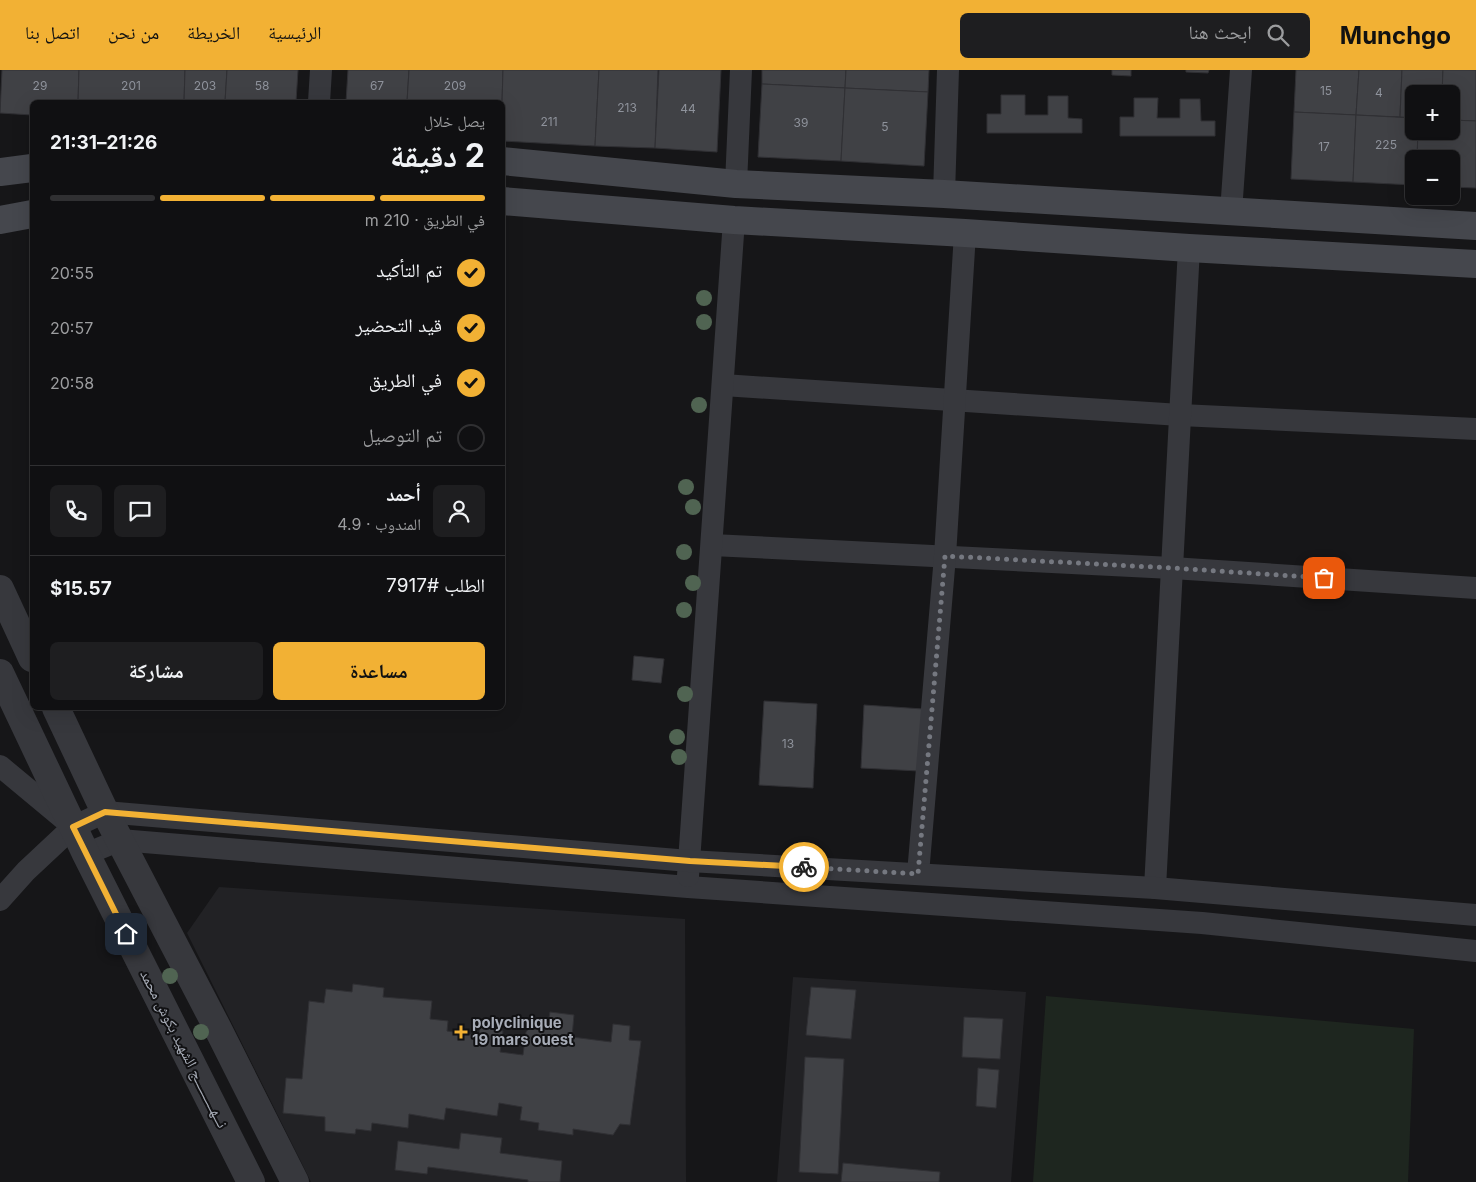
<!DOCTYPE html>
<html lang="ar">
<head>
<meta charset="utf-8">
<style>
  body { margin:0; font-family:Inter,"Noto Naskh Arabic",sans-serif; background:#1e1e20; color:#f1f3f6; direction:rtl; height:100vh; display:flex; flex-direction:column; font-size:19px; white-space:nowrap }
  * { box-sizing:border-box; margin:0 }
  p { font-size:16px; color:#9c9d9f }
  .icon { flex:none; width:28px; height:28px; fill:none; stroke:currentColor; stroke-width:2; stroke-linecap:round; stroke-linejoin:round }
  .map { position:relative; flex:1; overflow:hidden; direction:ltr }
  .sheet { position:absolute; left:30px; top:30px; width:475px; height:610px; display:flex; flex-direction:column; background:#101012; border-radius:8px; box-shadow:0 5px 20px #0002,0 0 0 1px #303032; direction:rtl }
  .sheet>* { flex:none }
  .controls { position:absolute; left:1405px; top:15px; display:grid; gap:10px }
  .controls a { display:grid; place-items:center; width:55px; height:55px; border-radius:8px; background:#101012; box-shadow:0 5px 20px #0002,0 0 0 1px #303032; font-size:25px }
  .pin { position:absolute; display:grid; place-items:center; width:42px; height:42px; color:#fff; margin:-21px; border-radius:10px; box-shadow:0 2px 8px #0006 }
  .courier { position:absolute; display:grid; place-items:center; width:50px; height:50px; margin:-25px; border:4px solid #f2b134; border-radius:50%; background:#fff; color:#222; box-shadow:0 1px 6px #0007 }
  .overview em { font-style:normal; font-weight:700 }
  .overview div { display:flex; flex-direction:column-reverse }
  .overview { display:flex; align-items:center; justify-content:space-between; height:85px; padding:0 20px }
  h1 { font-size:32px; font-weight:700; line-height:38px }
  .bar { display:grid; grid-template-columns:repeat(4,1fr); gap:8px 5px; align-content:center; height:60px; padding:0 20px }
  .bar i { height:6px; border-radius:4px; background:#303032 }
  .bar .active { background:#f2b134 }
  .bar p { grid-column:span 4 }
  .line { display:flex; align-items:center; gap:12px; padding:0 20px; border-top:1px solid #303032 }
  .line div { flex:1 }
  .round { display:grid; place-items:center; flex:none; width:52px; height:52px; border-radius:8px; background:#1e1e20 }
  ol { padding:0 20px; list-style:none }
  li { display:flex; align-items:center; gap:15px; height:55px }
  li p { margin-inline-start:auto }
  li .icon { padding:5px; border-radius:50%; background:#f2b134; color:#111; stroke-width:4 }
  li:last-child { color:#9c9d9f }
  li i { width:28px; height:28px; border:2px solid #303032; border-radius:50% }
  .button { display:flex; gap:10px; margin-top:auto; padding:10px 20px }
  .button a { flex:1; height:58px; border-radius:8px; background:#f2b134; color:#111; font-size:20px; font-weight:700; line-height:58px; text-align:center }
  .button a+a { background:#1e1e20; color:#f1f3f6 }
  header { display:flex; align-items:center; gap:30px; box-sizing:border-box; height:70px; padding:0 25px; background:#f2b134; color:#111 }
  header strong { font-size:24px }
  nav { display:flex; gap:28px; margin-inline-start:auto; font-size:18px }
  .search { width:350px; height:45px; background:#1e1e20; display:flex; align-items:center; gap:12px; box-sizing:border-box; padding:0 18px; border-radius:8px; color:#9c9d9f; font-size:19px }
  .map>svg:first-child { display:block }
</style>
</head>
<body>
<header>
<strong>Munchgo</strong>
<div class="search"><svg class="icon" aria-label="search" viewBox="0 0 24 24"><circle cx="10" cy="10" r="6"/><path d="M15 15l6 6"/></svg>ابحث هنا</div>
<nav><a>الرئيسية</a><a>الخريطة</a><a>من نحن</a><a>اتصل بنا</a></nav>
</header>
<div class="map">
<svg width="1476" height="1112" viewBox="0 0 1476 1112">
  <rect width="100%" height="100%" fill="#161618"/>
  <g fill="#222225">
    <path d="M219,817L685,849L686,1112H311L187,863Z"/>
    <path d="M793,907L1026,922L1011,1112H777Z"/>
  </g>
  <path fill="#1e261f" d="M1046,926L1414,959L1408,1112H1033Z"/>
  <g fill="#404145" stroke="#303034">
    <path d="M2,0H79L78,32H32V45L0,43Z"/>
    <path d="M79,0H185L184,32H78Z"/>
    <path d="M185,0H227L225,32H184Z"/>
    <path d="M227,0H298L296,32H225Z"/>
    <path d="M348,0H409L407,32H346Z"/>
    <path d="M409,0H503L502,32H407Z"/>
    <path d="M503,0H599L595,76L502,71V32Z"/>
    <path d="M599,0H658L655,78L595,76Z"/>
    <path d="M659,0H721L717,82L655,78Z"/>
    <path d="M762,0H846L845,18L762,14Z"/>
    <path d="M846,0H929L928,22L845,18Z"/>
    <path d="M1112,0H1131V6L1112,5Z"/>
    <path d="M1186,0H1209L1208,3L1186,2Z"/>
    <path d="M1296,0H1359L1356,45L1294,42Z"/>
    <path d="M1359,0H1402L1400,47L1356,45Z"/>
    <path d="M1402,0H1443L1442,24H1414V48L1400,47Z"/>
    <path d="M1443,0H1476V51L1451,50V24H1442Z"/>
    <path d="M762,14L845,18L841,91L758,87Z"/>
    <path d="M845,18L928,22L924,96L841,91Z"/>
    <path d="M1001,25H1025V45H1048V26H1068V48L1082,49V63H987V44H1001Z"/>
    <path d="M1134,28H1158L1157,48H1180V29H1200L1201,51H1215V66H1120V47H1134Z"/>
    <path d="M1294,42L1356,45L1353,112L1291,109Z"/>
    <path d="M1356,45L1414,48V61H1418L1417,89H1414V115L1353,112Z"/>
    <path d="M1451,50L1476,51V118L1451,117V89H1417L1418,61H1451Z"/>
    <path d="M634,586L664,589L661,613L632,610Z"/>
    <path d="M764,631L817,634L813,718L759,715Z"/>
    <path d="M864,635L923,639L919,701L861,698Z"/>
    <path d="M353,914L384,918L383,927L432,931L430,949L448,951L447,961L479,966L480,957L503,961L500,982L523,985L526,962L534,952L548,954L550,942L574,945L572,967L611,972L613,954L630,956L629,970L641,971L630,1055L620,1054L613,1065L573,1059V1065L538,1060L539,1053L520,1050L522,1037L499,1033L497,1046L446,1038L444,1050L409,1044L408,1058L372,1053L371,1061L356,1059L355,1064L325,1061V1047L283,1043L286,1008L302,1009L309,931L324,933L326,919L352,922Z"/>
    <path d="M811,917L856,920L851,969L806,965Z"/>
    <path d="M964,947L1003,949L1000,989L962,987Z"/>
    <path d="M805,987L844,989L838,1104L799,1102Z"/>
    <path d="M978,998L999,1000L996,1038L976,1036Z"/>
    <path d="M461,1063L502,1068L500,1083L562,1091L560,1112H528V1110L428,1097L427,1104L395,1100L398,1071L459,1079Z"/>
    <path d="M843,1093L940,1102L939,1112H841Z"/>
  </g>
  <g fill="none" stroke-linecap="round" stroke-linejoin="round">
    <g stroke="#37383d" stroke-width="22">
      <path d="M319,32L321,0"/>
      <path d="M736,114L741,0"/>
      <path d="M944,124L948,0"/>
      <path d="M1231,142L1241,0"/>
      <path d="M723,315L1180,345L1476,359"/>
      <path d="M712,475L1172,498L1476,518"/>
      <path d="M0,696L71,755"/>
      <path d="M86,784L120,770L688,817L1202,853L1476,881"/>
      <path d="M918,804L945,486L965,163"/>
      <path d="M688,806L734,150"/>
      <path d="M1155,818L1189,178"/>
      <path d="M0,830L26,801L73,757L105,742L689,791L1155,818L1476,845"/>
    </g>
    <g stroke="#37383d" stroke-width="28">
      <path d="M0,519L32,588"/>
      <path d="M0,603L86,784L251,1112"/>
      <path d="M56,638L105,742L218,959L295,1112"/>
    </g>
    <g stroke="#45474d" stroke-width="28">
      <path d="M502,91L736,114L944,124L1476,156"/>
      <path d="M0,102L32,98"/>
      <path d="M502,131L734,150L965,163L1189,178L1476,194"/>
      <path d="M0,150L32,144"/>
    </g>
  </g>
  <g fill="#506452">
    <circle cx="704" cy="228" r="8"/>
    <circle cx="704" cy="252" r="8"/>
    <circle cx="699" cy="335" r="8"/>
    <circle cx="686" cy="417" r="8"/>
    <circle cx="693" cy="437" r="8"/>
    <circle cx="684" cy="482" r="8"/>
    <circle cx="693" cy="513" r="8"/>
    <circle cx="684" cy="540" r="8"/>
    <circle cx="685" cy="624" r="8"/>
    <circle cx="677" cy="667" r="8"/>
    <circle cx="679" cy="687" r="8"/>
    <circle cx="170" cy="906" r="8"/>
    <circle cx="201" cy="962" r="8"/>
  </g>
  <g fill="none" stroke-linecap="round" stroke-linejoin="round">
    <path stroke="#757880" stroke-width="5" stroke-dasharray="0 9" d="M804,797L918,804L945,486L1172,498L1324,508"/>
    <path stroke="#f2b134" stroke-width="6" d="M126,864L73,757L105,742L690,791L804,797"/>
  </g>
  <path fill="#f2b134" stroke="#111113" stroke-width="2" d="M458.5 954.5h5v5h5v5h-5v5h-5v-5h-5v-5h5z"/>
  <g text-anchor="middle" stroke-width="4" stroke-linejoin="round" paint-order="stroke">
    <g font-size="12" fill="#8e929b">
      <text x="40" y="20">29</text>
      <text x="131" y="20">201</text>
      <text x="205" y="20">203</text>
      <text x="262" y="20">58</text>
      <text x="377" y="20">67</text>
      <text x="455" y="20">209</text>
      <text x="1326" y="25">15</text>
      <text x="1379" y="27">4</text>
      <text x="627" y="42">213</text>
      <text x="688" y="43">44</text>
      <text x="549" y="56">211</text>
      <text x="801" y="57">39</text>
      <text x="885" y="61">5</text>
      <text x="1386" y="79">225</text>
      <text x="1324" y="81">17</text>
      <text x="788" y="678">13</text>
    </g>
    <g font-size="15" font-weight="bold" fill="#a8adb8" stroke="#111113" text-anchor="start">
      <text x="472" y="958">polyclinique<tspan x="472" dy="17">19 mars ouest</tspan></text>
    </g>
    <g font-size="15" fill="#a8adb8" stroke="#111113">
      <text transform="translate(184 979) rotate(63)" y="5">نـــهـــــــــــج الشهيد بكوش محمد</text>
    </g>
  </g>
</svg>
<div class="controls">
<a>+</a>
<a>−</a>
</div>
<div class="pin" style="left:1324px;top:508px;background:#ea580c"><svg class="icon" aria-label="bag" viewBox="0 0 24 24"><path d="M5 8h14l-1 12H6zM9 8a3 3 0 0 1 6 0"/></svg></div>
<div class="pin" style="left:126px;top:864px;background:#1f2937"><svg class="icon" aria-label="home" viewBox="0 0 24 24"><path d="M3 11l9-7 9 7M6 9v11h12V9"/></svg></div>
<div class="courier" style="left:804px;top:797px"><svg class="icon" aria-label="bike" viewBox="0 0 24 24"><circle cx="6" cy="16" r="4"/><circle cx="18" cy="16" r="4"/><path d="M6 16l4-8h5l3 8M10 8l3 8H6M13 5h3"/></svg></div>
<section class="sheet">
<div class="overview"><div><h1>2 دقيقة</h1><p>يصل خلال</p></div><em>21:26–21:31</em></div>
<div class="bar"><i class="active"></i><i class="active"></i><i class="active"></i><i></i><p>في الطريق · 210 m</p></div>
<ol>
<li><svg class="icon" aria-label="check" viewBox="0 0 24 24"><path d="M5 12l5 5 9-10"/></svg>تم التأكيد<p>20:55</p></li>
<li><svg class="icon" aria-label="check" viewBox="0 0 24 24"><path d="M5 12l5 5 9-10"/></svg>قيد التحضير<p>20:57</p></li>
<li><svg class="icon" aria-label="check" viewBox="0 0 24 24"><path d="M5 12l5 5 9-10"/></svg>في الطريق<p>20:58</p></li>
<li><i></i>تم التوصيل</li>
</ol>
<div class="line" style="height:90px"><a class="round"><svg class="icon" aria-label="person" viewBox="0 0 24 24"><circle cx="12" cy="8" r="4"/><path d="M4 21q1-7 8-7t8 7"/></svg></a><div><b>أحمد</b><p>المندوب · 4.9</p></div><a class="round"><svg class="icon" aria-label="chat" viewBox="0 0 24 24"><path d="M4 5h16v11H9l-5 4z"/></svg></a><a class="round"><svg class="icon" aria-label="phone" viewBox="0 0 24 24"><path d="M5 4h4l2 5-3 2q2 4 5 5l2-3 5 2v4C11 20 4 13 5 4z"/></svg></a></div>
<div class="line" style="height:65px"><div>الطلب #7917</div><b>$15.57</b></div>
<div class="button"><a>مساعدة</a><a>مشاركة</a></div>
</section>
</div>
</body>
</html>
